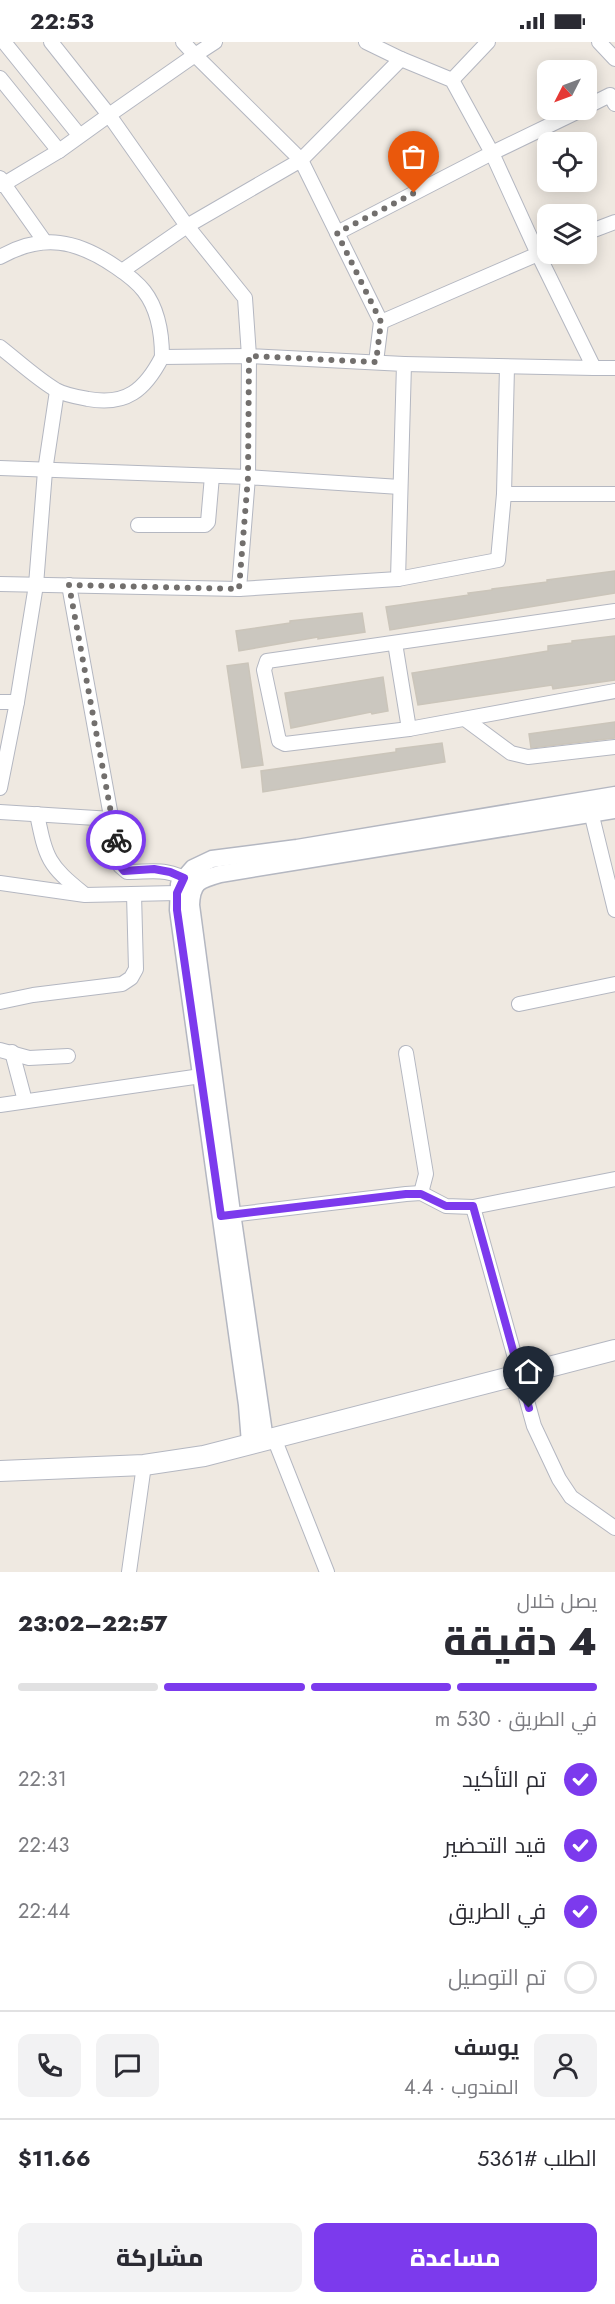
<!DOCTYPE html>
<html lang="ar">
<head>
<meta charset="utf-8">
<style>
  body { margin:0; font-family:Jost,Cairo,sans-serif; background:#f2f2f3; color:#2b2b33; direction:rtl; height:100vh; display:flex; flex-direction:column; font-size:22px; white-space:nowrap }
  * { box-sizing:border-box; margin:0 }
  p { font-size:20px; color:#7c7c81 }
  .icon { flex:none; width:33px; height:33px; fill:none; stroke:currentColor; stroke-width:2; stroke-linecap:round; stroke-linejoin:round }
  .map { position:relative; height:1530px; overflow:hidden; direction:ltr }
  .panel { display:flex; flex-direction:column; background:#fff; flex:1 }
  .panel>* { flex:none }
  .needle { width:39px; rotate:228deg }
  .fabs { position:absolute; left:537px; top:18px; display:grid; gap:12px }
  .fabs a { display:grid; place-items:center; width:60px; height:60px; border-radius:12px; background:#fff; box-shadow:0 3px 15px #0003; font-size:30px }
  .pin { position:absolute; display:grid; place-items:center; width:51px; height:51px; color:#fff; margin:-62px -26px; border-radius:50% 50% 50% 0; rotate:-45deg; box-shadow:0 0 6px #0007 }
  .pin .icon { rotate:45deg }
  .courier { position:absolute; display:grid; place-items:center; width:60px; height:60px; margin:-30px; border:4px solid #7c3aed; border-radius:50%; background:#fff; color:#222; box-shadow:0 2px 8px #0007 }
  .overview em { font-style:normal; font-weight:800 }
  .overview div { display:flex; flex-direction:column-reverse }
  .overview { display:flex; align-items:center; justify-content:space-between; height:102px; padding:0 18px }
  h1 { font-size:39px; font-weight:800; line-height:45px }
  .bar { display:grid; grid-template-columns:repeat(4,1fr); gap:9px 6px; align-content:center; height:72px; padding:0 18px }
  .bar i { height:8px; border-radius:4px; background:#e1e1e2 }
  .bar .current { background:#7c3aed }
  .bar p { grid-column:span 4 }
  .line { display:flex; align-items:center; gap:15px; padding:0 18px; border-top:2px solid #e1e1e2 }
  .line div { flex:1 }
  .round { display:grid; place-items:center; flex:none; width:63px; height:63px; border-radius:12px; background:#f2f2f3 }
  ol { padding:0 18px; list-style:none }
  li { display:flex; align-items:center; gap:18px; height:66px }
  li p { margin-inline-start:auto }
  li .icon { padding:6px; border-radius:50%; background:#7c3aed; color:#fff; stroke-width:4 }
  li:last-child { color:#7c7c81 }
  li i { width:33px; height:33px; border:3px solid #e1e1e2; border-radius:50% }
  .primary-button { display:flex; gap:12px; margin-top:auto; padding:12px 18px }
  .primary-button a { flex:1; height:69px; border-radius:12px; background:#7c3aed; color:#fff; font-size:24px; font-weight:800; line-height:69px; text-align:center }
  .primary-button a+a { background:#f2f2f3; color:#2b2b33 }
  .status { display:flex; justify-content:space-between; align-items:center; height:42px; padding:0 30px; background:#fff; direction:ltr }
  .status svg { height:16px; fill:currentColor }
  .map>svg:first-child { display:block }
</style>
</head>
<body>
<div class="status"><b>22:53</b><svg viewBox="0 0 49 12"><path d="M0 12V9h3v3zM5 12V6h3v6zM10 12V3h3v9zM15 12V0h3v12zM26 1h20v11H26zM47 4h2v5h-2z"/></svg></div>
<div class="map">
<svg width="615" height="1530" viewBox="0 0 615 1530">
  <rect width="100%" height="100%" fill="#efe9e1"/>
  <g fill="#cbc7bf" stroke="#cbc5ba" stroke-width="1.5">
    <path d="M615,529V551L390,588L386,565L469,553L468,551L492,548V547L547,540V538Z"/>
    <path d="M362,571L365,590L318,597V595L239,609L236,589L290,581V579Z"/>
    <path d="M615,594V638L553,647L552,643L418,663L412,631L548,609V604L572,601V599Z"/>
    <path d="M248,621L263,723L242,726L227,624Z"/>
    <path d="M383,635L388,669L372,672L371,670L291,686L285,651Z"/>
    <path d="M615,680V696L531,706L529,692Z"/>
    <path d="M442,701L445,720L263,750L261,729L396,710V707Z"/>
  </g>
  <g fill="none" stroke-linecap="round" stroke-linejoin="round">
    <g stroke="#b4b7c1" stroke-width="16">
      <g id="minor">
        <path d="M4,0L79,93"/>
        <path d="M51,0L109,73L195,13L301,118L401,17L366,0"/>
        <path d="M183,0L195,13L215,0"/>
        <path d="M599,0L615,17"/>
        <path d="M0,36L59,109"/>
        <path d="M452,38L488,0"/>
        <path d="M586,65L610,53L615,62"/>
        <path d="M0,136L4,142L59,109L109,73L187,184L122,229"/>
        <path d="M0,143L4,142L45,200"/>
        <path d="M337,191L492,111L452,38L401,17"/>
        <path d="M586,191L615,180"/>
        <path d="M0,215C43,191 77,198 116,225C125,231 137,240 144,249C158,267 162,293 162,315"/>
        <path d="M381,280L538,212L492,111L581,68"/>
        <path d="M0,305C18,319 36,336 56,348C65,353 77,355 88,357C126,364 145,348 162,315L249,314L248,435L0,426"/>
        <path d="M404,322L594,326L538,212L548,208"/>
        <path d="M594,326H615"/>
        <path d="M504,452H615"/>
        <path d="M138,483H205L208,480L212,434"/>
        <path d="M398,537L498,518L504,452L507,325"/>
        <path d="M0,542L239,547L398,537L404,322L249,314L245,256L187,184L301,118L381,280L376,320"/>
        <path d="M69,543L120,824L127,830C153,830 167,825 191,840"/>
        <path d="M239,547L248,435L400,445"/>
        <path d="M615,569L267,619L264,628L279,699L285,702L409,687L615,649"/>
        <path d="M395,601L409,687"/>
        <path d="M0,660H17"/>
        <path d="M465,677L511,711L528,715L615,705"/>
        <path d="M0,746L17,660L36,543L45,429L57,349"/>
        <path d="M589,762L615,868"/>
        <path d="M0,770L112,777"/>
        <path d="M37,772C46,817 48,823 84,852"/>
        <path d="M0,841L85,853L177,851"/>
        <path d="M0,960L33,953L122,942L131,936L136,927L134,852"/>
        <path d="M519,962L615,942"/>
        <path d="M0,1008L29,1016L68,1014"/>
        <path d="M12,1010L25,1059"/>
        <path d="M406,1011L426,1132L421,1151"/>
        <path d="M0,1063L201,1034"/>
        <path d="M473,1165L534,1384L559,1437L571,1455L615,1486"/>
        <path d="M222,1174L406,1152L421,1151L446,1164L473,1165L615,1137"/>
        <path d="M274,1396L327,1530"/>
        <path d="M129,1530L144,1423"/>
      </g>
    </g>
    <g stroke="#b4b7c1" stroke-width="19">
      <g id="tertiary">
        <path d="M265,1398L232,1171L191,863C192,840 199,838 220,832L615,768"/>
        <path d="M250,1401L247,1363L178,868L179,842L193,826L212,817L297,806L615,753"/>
      </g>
    </g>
    <g stroke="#b4b7c1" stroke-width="22">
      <path id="secondary" d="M0,1429L144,1423L204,1414L615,1308"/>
    </g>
    <use href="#minor" stroke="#fff" stroke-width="14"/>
    <use href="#tertiary" stroke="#fff" stroke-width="16"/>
    <use href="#secondary" stroke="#fff" stroke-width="20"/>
  </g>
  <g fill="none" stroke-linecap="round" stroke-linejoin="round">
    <path stroke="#726f6d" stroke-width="6" stroke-dasharray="0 10.8" d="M116,798L69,543L239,547L248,435L249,314L376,320L381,280L337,191L414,151"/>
    <path stroke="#7c3aed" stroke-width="8" d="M116,798L120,824L124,829L154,827L170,830L184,836L177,851V868L221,1174L406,1152H421L446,1164H473L529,1366"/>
  </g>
</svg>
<div class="fabs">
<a><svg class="needle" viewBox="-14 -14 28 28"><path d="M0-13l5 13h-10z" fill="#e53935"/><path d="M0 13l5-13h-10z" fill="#7c7c81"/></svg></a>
<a><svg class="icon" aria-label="locate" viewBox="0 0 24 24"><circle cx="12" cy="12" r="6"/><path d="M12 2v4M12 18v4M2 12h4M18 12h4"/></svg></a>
<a><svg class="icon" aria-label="layers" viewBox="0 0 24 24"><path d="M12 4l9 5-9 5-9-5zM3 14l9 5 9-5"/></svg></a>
</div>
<div class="pin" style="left:414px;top:151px;background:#ea580c"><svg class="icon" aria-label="bag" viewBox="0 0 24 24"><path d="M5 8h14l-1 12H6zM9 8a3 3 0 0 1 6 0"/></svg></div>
<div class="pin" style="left:529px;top:1366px;background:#1f2937"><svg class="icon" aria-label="home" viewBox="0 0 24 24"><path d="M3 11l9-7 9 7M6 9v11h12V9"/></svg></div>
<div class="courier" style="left:116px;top:798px"><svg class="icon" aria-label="bike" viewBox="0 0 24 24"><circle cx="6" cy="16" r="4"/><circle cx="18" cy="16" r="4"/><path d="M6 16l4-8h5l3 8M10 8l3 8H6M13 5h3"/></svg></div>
</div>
<section class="panel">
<div class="overview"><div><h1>4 دقيقة</h1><p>يصل خلال</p></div><em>22:57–23:02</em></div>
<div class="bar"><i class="current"></i><i class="current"></i><i class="current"></i><i></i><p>في الطريق · 530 m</p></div>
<ol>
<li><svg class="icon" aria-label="check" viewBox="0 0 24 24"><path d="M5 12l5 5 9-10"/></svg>تم التأكيد<p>22:31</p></li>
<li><svg class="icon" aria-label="check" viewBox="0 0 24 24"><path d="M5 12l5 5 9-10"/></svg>قيد التحضير<p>22:43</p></li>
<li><svg class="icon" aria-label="check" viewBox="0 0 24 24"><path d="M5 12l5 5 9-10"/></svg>في الطريق<p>22:44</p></li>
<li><i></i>تم التوصيل</li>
</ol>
<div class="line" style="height:108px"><a class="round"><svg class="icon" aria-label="person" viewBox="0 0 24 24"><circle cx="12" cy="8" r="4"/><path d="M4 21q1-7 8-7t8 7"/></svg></a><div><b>يوسف</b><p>المندوب · 4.4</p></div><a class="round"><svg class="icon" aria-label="chat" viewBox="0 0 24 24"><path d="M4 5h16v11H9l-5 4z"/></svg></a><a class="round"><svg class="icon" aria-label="phone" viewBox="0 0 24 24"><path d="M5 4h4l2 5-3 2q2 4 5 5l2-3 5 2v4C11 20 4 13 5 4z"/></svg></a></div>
<div class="line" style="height:78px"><div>الطلب #5361</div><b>$11.66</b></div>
<div class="primary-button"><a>مساعدة</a><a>مشاركة</a></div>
</section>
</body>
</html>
